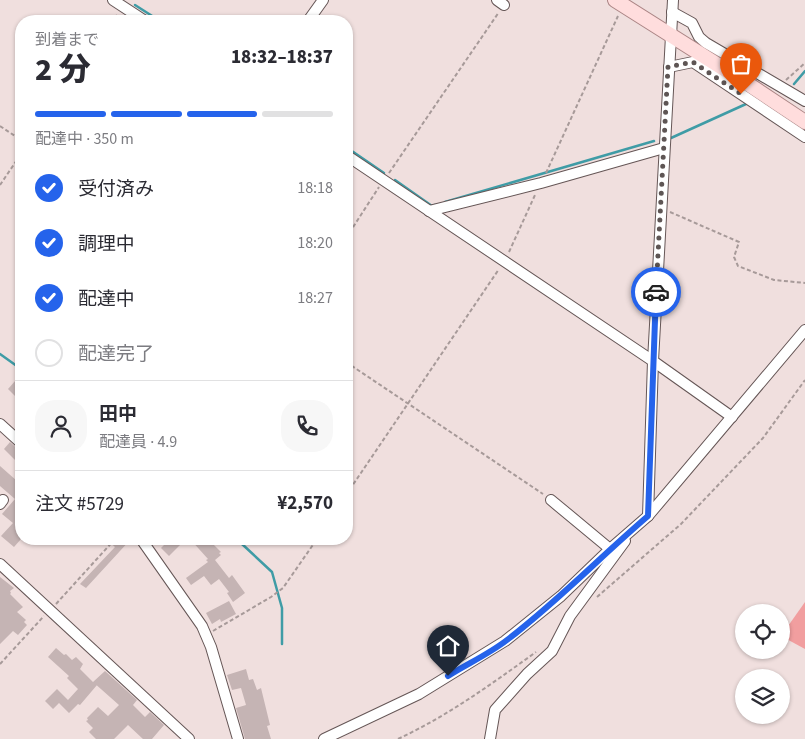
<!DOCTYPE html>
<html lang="ja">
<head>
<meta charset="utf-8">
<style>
  body { margin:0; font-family:"Source Sans 3","Noto Sans JP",sans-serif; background:#f7f7f7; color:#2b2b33; height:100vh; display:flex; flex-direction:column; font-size:19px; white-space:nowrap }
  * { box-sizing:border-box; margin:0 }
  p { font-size:16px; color:#7c7c81 }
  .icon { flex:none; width:28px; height:28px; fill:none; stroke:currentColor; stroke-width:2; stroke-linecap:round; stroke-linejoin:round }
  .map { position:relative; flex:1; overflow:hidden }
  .side { position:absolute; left:15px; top:15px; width:338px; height:530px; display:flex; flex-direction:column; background:#fff; border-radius:20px; box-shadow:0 1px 4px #0004 }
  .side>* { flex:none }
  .controls { position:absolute; left:735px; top:604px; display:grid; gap:10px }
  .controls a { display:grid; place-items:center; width:55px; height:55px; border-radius:50%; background:#fff; box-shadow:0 1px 4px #0004; font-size:25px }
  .pin { position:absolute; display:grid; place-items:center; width:42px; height:42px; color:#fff; margin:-51px -21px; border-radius:50% 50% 50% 0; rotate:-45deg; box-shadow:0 0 5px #0007 }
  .pin .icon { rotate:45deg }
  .courier { position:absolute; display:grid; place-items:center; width:50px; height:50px; margin:-25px; border:4px solid #2563eb; border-radius:50%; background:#fff; color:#222; box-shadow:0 1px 6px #0007 }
  .headline em { font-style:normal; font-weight:800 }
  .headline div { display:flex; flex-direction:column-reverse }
  .headline { display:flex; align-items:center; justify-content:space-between; height:85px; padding:0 20px }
  h1 { font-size:32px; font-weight:800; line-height:38px }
  .bar { display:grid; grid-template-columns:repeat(4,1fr); gap:8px 5px; align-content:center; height:60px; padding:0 20px }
  .bar i { height:6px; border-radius:4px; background:#e1e1e2 }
  .bar .selected { background:#2563eb }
  .bar p { grid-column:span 4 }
  .line { display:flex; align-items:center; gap:12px; padding:0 20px; border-top:1px solid #e1e1e2 }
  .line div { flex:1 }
  .round { display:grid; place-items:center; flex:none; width:52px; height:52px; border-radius:20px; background:#f7f7f7 }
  ol { padding:0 20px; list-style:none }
  li { display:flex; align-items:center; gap:15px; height:55px }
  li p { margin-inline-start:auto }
  li .icon { padding:5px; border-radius:50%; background:#2563eb; color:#fff; stroke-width:4 }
  li:last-child { color:#7c7c81 }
  li i { width:28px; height:28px; border:2px solid #e1e1e2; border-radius:50% }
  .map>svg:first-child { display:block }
</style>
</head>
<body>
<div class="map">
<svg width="805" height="739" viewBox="0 0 805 739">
  <rect width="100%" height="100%" fill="#f0dfde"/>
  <path fill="#f19e9f" d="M805,602V649L781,636Z"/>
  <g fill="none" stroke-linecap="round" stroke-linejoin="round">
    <g stroke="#3f9ca6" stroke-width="2.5">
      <path d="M135,5L160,21"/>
      <path d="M794,84L805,71"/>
      <path d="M671,138L746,104"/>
      <path d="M346,147L384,173"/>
      <path d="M395,180L432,206L435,205"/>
      <path d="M445,202L654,141"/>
      <path d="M0,354L21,369"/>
      <path d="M231,539L242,544L272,572L282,608V644"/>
    </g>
  </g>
  <g fill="#c5b4b4">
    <path d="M16,380L21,384V402L8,389Z"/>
    <path d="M10,442L21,452V466L4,449Z"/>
    <path d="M0,466L17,481L15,482L21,488V539L14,547L1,536L13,523L2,514L15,499L0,486Z"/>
    <path d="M106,539H131L86,588L80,584L115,547Z"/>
    <path d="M170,539H186L169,556L161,548Z"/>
    <path d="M190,539H208L221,552L219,553L221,555L215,560L229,578L232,575L245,593L233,602L227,593L229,592L219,579L211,585L204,576L191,585L186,578L208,562L206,560L208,559Z"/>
    <path d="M0,577L14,588L10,591L11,593L10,594L23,607L17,612L26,620L24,622L27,625L18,635L13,631L0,644Z"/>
    <path d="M229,601L236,614L221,622L220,619L212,624L206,613Z"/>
    <path d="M56,648L64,655L66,654L72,660L76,657L83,664L80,669L93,682L105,671L137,700L133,705L145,717L150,712L164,725L152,739H143L128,725L114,739H96L89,732L93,728L86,721L88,720L87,718L98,707L108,716L119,705L93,682L97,685L80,705L78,704L69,713L59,703L53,709L45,701L57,689L68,700L78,689L67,678L69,676L48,657Z"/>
    <path d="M246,669L249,680L253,679L257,690L261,688L270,725L267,726L271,739H245L236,708L246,705L241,688L232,690L227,675Z"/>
  </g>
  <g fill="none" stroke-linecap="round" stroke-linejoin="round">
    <g stroke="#655656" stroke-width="12">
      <g id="minor">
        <path d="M113,0L145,21"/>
        <path d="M497,0L504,5"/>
        <path d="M672,12L692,23L699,37L706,43L805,101"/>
        <path d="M308,21L323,0"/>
        <path d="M669,67L693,62L805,137"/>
        <path d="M346,155L653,361L732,417"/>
        <path d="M429,211L541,183L664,148"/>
        <path d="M0,424L21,443"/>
        <path d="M551,500L610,549"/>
        <path d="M0,504L3,500"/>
        <path d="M648,516L653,361L673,0"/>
        <path d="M141,539L202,626L211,647L238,739"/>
        <path d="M0,564L189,739"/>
        <path d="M324,739L419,694L505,641L561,596L610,549L648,516L805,330"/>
        <path d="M490,739L495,710L527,674L552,651L570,616L625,541"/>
      </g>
    </g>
    <g stroke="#ab8585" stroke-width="16">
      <path id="major" d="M615,0L748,84L805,122"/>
    </g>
    <g stroke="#a79a99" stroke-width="2" stroke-dasharray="4 2.5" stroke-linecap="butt">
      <path d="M113,21L117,15"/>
      <path d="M786,80L805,63"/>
      <path d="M0,126L21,140"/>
      <path d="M389,173L499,12"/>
      <path d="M546,173L618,16"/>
      <path d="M0,185L21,154"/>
      <path d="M670,212L739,242L734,257L738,266L774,280L805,283"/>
      <path d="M346,238L379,187"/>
      <path d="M509,252L535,195"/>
      <path d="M346,362L543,494"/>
      <path d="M346,495L499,269"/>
      <path d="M597,597L681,524L763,438L805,380"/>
      <path d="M56,604L115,539"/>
      <path d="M213,631L271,597L283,588L317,539"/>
      <path d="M0,664L44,616"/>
      <path d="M398,739C449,715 490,685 536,652"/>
    </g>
    <use href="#minor" stroke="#fff" stroke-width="10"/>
    <use href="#major" stroke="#fdd" stroke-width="14"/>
  </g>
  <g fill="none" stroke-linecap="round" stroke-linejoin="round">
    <path stroke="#5e5554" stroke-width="5" stroke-dasharray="0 9" d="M656,292L668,67L693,62L741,94"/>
    <path stroke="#2563eb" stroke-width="6" d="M448,676C467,664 489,654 507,640C557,602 600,557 648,516L656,292"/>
  </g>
</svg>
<div class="controls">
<a><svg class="icon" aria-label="locate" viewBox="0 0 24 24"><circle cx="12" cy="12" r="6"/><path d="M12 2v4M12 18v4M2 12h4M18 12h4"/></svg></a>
<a><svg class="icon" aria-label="layers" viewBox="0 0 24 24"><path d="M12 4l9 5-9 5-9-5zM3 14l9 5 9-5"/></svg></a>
</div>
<div class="pin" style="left:741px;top:94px;background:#ea580c"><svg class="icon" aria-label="bag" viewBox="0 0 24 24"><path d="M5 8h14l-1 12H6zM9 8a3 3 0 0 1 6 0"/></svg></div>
<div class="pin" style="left:448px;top:676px;background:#1f2937"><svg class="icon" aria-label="home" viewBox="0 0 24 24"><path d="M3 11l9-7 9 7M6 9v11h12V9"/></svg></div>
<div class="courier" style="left:656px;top:292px"><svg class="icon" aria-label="car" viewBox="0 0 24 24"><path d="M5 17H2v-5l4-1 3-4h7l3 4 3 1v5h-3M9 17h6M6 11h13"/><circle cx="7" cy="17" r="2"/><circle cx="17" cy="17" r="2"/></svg></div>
<section class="side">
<div class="headline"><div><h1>2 分</h1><p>到着まで</p></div><em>18:32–18:37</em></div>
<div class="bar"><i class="selected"></i><i class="selected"></i><i class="selected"></i><i></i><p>配達中 · 350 m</p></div>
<ol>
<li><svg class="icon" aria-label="check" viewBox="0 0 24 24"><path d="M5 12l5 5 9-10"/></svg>受付済み<p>18:18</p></li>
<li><svg class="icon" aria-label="check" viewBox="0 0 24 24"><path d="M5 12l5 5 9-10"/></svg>調理中<p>18:20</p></li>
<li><svg class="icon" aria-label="check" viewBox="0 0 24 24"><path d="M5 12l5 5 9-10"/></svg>配達中<p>18:27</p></li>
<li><i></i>配達完了</li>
</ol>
<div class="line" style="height:90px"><a class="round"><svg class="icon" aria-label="person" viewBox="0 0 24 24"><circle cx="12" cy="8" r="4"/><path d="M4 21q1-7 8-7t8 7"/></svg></a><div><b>田中</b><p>配達員 · 4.9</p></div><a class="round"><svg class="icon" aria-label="phone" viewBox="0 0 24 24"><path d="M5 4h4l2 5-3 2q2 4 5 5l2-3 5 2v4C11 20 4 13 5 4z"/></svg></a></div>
<div class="line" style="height:65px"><div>注文 #5729</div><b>¥2,570</b></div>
</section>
</div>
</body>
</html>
